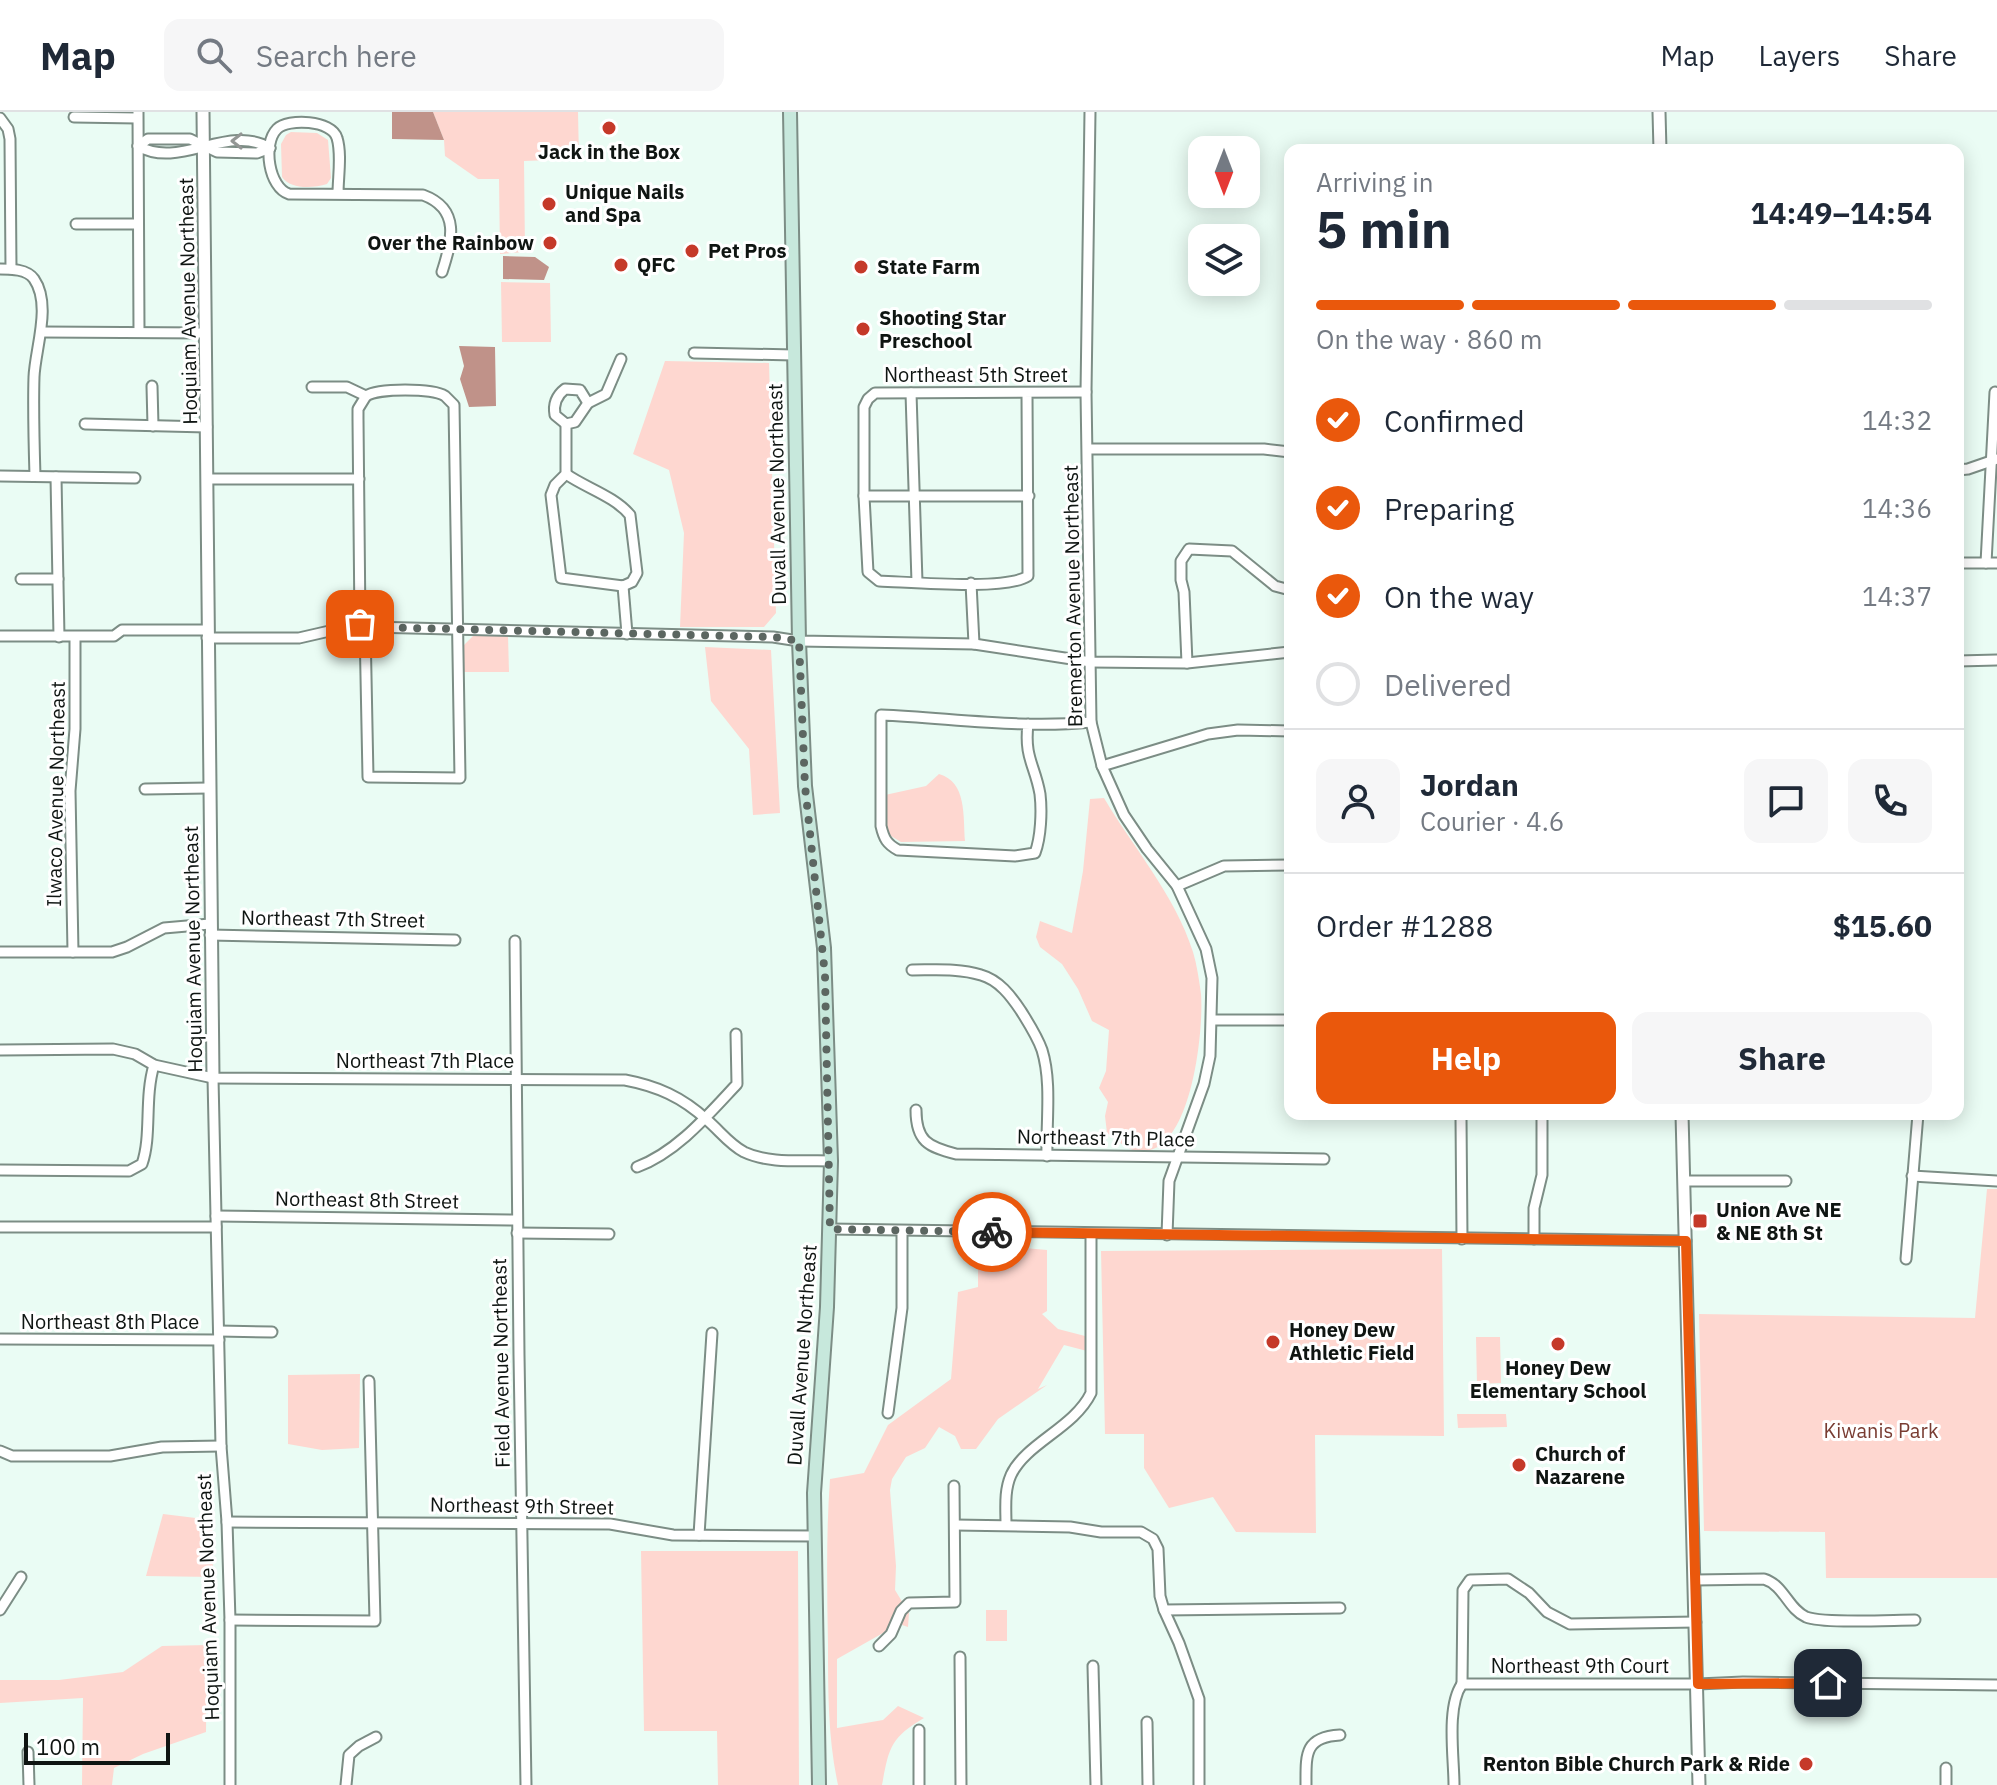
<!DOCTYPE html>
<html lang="en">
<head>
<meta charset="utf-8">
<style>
  body { margin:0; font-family:"IBM Plex Sans",sans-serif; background:#f6f6f7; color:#1f2937; height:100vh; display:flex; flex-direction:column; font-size:30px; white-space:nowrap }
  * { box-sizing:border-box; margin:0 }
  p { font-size:26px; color:#747a83 }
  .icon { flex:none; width:44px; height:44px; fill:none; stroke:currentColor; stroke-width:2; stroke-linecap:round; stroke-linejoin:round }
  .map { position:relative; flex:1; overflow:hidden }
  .side { position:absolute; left:1284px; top:32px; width:680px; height:976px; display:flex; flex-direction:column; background:#fff; border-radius:16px; box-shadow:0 4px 20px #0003 }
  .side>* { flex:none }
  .needle { width:52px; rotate:180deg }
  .controls { position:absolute; left:1188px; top:24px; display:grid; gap:16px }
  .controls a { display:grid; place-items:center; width:72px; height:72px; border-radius:16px; background:#fff; box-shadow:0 4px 20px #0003; font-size:40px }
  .scale { position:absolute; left:24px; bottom:20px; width:146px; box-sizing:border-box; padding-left:8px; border:4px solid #0f1512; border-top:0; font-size:22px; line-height:28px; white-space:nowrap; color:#0f1512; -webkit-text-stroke:6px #fff; paint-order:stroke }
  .pin { position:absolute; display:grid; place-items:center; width:68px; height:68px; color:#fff; margin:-34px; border-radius:16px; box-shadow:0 4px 12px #0006 }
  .courier { position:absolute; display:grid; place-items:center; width:80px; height:80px; margin:-40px; border:6px solid #ea580c; border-radius:50%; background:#fff; color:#222; box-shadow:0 2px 10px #0007 }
  .head em { font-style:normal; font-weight:700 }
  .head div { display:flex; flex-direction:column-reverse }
  .head { display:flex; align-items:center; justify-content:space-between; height:136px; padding:0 32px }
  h1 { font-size:52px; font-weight:700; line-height:60px }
  .bar { display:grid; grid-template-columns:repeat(4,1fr); gap:12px 8px; align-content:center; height:96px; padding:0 32px }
  .bar i { height:10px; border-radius:6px; background:#e0e1e3 }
  .bar .selected { background:#ea580c }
  .bar p { grid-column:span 4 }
  .line { display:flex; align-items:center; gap:20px; padding:0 32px; border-top:2px solid #e0e1e3 }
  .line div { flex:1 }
  .round { display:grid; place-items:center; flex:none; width:84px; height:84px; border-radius:16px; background:#f6f6f7 }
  ol { padding:0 32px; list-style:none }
  li { display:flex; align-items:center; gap:24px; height:88px }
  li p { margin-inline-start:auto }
  li .icon { padding:8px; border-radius:50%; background:#ea580c; color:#fff; stroke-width:4 }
  li:last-child { color:#747a83 }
  li i { width:44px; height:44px; border:4px solid #e0e1e3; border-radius:50% }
  .button { display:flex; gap:16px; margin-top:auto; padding:16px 32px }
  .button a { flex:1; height:92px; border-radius:16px; background:#ea580c; color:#fff; font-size:32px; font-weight:700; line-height:92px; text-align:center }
  .button a+a { background:#f6f6f7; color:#1f2937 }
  header { display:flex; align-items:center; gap:48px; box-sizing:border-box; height:112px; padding:0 40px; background:#fff; border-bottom:2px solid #e0e1e3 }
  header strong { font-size:38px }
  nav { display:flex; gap:44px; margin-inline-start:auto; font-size:28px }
  .search { width:560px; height:72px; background:#f6f6f7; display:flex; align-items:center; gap:20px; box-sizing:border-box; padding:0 28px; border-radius:16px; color:#747a83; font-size:30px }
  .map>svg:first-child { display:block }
</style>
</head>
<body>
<header>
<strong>Map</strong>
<div class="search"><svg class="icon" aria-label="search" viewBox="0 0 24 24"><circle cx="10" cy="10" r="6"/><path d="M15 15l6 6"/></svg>Search here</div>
<nav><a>Map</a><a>Layers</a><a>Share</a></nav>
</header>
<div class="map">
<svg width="1997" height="1673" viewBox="0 0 1997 1673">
  <rect width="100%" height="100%" fill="#eafcf4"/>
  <g fill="#fed7d0">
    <path d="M433,0H578L579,47L524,49L525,140L500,142L499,67H478L445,44L444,28Z"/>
    <path d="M291,20L317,21L328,28L331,66L327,72C313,76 291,78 282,65L281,32L286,23Z"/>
    <path d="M501,170L550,171L551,230H502Z"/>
    <path d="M665,249L769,251L776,501L764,515H680L684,421L669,358L633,342Z"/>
    <path d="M473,524H508L509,560H464V533Z"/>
    <path d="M705,535L771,538L780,701L753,703L749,637L711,589Z"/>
    <path d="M939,662C967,670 963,704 965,729L901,730L886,721L885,683L926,674Z"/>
    <path d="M1104,686C1134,737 1175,783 1193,840C1197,853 1199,868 1201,882C1204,918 1191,1054 1133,1038C1124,1035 1114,1026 1107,1021L1105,1004L1108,990L1099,976L1106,959L1109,918L1092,909L1078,877L1062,852L1040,835L1036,825L1040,809L1072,821L1083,759L1090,687Z"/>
    <path d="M1987,1077H1997V1466H1826L1825,1420L1704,1419L1699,1202L1975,1206Z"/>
    <path d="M978,1132L1047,1138V1199L1042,1202L1058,1217L1085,1224L1087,1239L1064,1233L1038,1277L1047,1273L998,1307L976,1337H961L955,1324L939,1315L925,1336L906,1345L892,1367L890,1378L896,1454L895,1478L909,1501L908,1515L899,1512L837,1547V1616L883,1608L898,1594L924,1606C890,1626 889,1636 882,1673H838C828,1627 828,1580 828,1533C827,1477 826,1422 830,1367L864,1361L888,1313L951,1267L958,1180L978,1175Z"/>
    <path d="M1442,1137L1444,1324L1315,1323L1316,1421L1236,1420L1213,1385L1169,1396L1144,1356V1322H1105L1101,1139Z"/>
    <path d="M1476,1225H1500L1501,1271L1477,1272Z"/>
    <path d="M360,1262L359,1336L322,1338L288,1332V1263Z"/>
    <path d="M1457,1302H1506L1507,1315L1458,1316Z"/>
    <path d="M163,1402L212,1408L213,1465L146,1464Z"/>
    <path d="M641,1439H798L799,1673H718L717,1619H644Z"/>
    <rect x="986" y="1498" width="21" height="31"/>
    <path d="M207,1533L206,1620L143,1642L114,1656L112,1673H82L83,1586L0,1591V1568H59L123,1560L162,1534Z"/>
  </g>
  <g fill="#c09289">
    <path d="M392,0H433L444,28L392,27Z"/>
    <path d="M503,144L535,145L549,155L544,168L503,167Z"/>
    <path d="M459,234L495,235L496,294L469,295L460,267L464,254Z"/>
  </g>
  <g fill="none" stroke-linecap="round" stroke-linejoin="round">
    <g stroke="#7c8d85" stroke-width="13">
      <g id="minor">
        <path d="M138,0L139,219"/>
        <path d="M1090,0L1086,280L1091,610L1102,654L1124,703L1147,737L1177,774L1206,837L1212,866L1210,944L1204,972L1169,1069L1167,1123"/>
        <path d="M74,5L137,6"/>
        <path d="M0,6L8,17L10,27L11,157"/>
        <path d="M138,34L148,27H190L217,40L257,41L270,36"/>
        <path d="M138,34C180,58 228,11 270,36"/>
        <path d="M338,82C338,65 342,42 337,26C332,8 288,6 277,17C262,32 269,76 289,82L423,83C461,97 452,129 442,160"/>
        <path d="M76,112H138"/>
        <path d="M0,157C11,157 27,157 34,167C52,193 35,237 34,265C33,298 34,331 35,364"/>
        <path d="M42,220L205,221"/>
        <path d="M694,241L794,243"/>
        <path d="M152,274L153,314"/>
        <path d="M312,275H347L366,284C378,276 432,276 445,284C447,286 452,291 454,293L460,666L368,665L365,514"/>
        <path d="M911,281L917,470"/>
        <path d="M1027,282L1028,464C1006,479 910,470 879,469L868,460L864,384V295L868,287L875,281L1086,280"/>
        <path d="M588,291L575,310L566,312V362L555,373L551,383L561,466L623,474"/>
        <path d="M85,312L207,315"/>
        <path d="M566,312L555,303C553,292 556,284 565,277L580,278L588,291L606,282L621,247"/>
        <path d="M1088,337H1264L1290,340"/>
        <path d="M1958,358L1968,357L1997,347"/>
        <path d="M566,362C586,376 614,384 630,403L637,461L632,470L623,474"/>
        <path d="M0,364L135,366"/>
        <path d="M56,365L59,525"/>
        <path d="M208,367H359"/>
        <path d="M864,384H1029"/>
        <path d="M1958,451H1997"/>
        <path d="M1986,451L1995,280"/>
        <path d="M21,467H58"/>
        <path d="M971,471L974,532"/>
        <path d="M623,474L627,522"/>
        <path d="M360,512L358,307V297L366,284"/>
        <path d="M0,524H114L122,518H207"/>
        <path d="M207,526H299L360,512L371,515L773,525L799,529L974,532L1091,550L1187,551L1290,540"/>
        <path d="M1958,549L1997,548"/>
        <path d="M1187,551L1184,480L1181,468V449L1189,437L1232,439L1275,474L1290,478"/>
        <path d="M1028,612C1024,646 1035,653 1040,682C1042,699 1041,725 1035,741L1015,744L898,738C887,732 884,727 881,714V603C951,606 1022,617 1091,610"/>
        <path d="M1102,654L1208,622L1238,618L1290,619"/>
        <path d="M145,677L209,676"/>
        <path d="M1177,774L1224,754L1290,753"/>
        <path d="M210,823L455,828"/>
        <path d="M515,829L519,1243L526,1673"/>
        <path d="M0,840H112L127,835L164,816L210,812"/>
        <path d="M73,840L70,679L75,617V525"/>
        <path d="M912,858C935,858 959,856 981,863C999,868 1011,884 1021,899C1029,912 1037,924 1042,938C1052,970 1046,1010 1047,1044"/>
        <path d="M1213,908H1290"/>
        <path d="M0,938L113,937L135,942L154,953L213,966L625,968C657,974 682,985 707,1008C720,1019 729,1032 744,1040C769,1052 803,1048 831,1049"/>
        <path d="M213,966L221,1334L227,1410L230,1508V1673"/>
        <path d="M916,998C916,1029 928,1035 956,1042L1324,1047"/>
        <path d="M1461,1005L1462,1127"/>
        <path d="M637,1055C677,1040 708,1003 737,972L736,922"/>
        <path d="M0,1058L129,1059L142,1052C152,1023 144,987 154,953"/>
        <path d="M1912,1064L1997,1069"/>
        <path d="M1685,1069H1786"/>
        <path d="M216,1104L517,1108"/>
        <path d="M0,1115H216"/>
        <path d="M830,1117L1686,1129"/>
        <path d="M517,1121L609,1122"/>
        <path d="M1534,1127V1096L1542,1063V1007"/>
        <path d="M1906,1147L1918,1002"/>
        <path d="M219,1219L272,1220"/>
        <path d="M0,1227L219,1228"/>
        <path d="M888,1301L902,1196V1119"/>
        <path d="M0,1339L12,1344H110L162,1335L221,1334"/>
        <path d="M227,1410L610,1412L673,1423L815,1424"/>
        <path d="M955,1413L1070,1415L1101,1420H1141L1153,1427L1158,1437L1160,1484L1164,1498L1179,1531L1199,1587V1673"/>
        <path d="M1006,1413C1006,1396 1004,1379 1011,1363C1026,1331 1074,1316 1091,1281V1122"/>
        <path d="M699,1423L712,1221"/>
        <path d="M1695,1468L1764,1467C1784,1473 1788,1497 1806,1505C1824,1512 1892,1508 1915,1508"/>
        <path d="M0,1498L21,1465"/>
        <path d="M1164,1498L1340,1496"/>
        <path d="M230,1508L375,1509L369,1269"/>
        <path d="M879,1534L891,1522L901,1499L909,1491L955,1490L954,1374"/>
        <path d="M960,1545L961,1673"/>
        <path d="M1093,1554L1096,1673"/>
        <path d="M1462,1572H1698L1743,1570L1997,1573"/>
        <path d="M1462,1572L1463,1478L1470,1468L1508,1467L1529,1481L1547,1500L1570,1512L1696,1510"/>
        <path d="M1147,1610L1148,1673"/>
        <path d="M28,1640L29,1673"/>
        <path d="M1946,1656V1673"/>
        <path d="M346,1673L349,1643L359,1634L376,1625"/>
        <path d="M919,1673V1618"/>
        <path d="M1306,1673C1306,1643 1304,1625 1340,1623"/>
        <path d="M1454,1673C1454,1645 1446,1595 1462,1572"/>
      </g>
    </g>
    <g stroke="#7c8d85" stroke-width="15">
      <g id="tertiary">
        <path d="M203,0L213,966"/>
        <path d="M1659,0L1660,38"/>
        <path d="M1682,1002L1699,1673"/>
      </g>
    </g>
    <g stroke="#7c8d85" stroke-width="16">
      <path id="secondary" d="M790,0L799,529L805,674L824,836L831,1049L827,1195L814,1381L819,1673"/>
    </g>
    <use href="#minor" stroke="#fff" stroke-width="9"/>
    <use href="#tertiary" stroke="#fff" stroke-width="11"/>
    <use href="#secondary" stroke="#c7e8dc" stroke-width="12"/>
  </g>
  <defs><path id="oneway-chevron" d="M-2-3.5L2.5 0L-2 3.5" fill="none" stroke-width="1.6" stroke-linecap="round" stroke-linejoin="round" transform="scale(2)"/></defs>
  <use stroke="#939694" href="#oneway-chevron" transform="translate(237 29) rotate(-180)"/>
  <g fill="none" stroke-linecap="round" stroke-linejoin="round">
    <path stroke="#5c6661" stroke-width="8" stroke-dasharray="0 14.4" d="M360,512L371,515L773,525L799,529L805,674L825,863L830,1117L992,1120"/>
    <path stroke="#ea580c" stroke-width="10" d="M992,1120L1686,1129L1698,1572L1828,1571"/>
  </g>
  <g fill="#c53929" stroke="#fff" stroke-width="3">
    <circle cx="609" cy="16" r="8"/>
    <circle cx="549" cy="92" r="8"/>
    <circle cx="550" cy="131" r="8"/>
    <circle cx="692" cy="139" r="8"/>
    <circle cx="621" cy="153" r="8"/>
    <circle cx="861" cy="155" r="8"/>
    <circle cx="863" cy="217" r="8"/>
    <rect x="1692" y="1101" width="16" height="16" rx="4"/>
    <circle cx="1273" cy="1230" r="8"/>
    <circle cx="1558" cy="1232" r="8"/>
    <circle cx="1519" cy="1353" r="8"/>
    <circle cx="1806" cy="1652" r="8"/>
  </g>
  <g text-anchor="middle" stroke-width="6" stroke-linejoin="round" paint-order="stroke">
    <g font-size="20" font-weight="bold" fill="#0f1512" stroke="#fff" text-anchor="start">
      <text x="609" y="47" text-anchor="middle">Jack in the Box</text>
      <text x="565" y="87">Unique Nails<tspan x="565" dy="23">and Spa</tspan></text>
      <text x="534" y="138" text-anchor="end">Over the Rainbow</text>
      <text x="708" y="146">Pet Pros</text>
      <text x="637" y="160">QFC</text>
      <text x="877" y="162">State Farm</text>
      <text x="879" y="213">Shooting Star<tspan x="879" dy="23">Preschool</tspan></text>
      <text x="1716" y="1105">Union Ave NE<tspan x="1716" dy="23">&amp; NE 8th St</tspan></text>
      <text x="1289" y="1225">Honey Dew<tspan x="1289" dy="23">Athletic Field</tspan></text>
      <text x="1558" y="1263" text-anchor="middle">Honey Dew<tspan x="1558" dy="23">Elementary School</tspan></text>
      <text x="1535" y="1349">Church of<tspan x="1535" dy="23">Nazarene</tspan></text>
      <text x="1790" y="1659" text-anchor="end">Renton Bible Church Park &amp; Ride</text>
    </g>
    <g font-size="20" fill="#0f1512" stroke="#fff">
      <text transform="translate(188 189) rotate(-91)" y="7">Hoquiam Avenue Northeast</text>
      <text x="976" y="270">Northeast 5th Street</text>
      <text transform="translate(777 382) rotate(-91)" y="7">Duvall Avenue Northeast</text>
      <text transform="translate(1073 484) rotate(-91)" y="7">Bremerton Avenue Northeast</text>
      <text transform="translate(56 682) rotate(-89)" y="7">Ilwaco Avenue Northeast</text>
      <text transform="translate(333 807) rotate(1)" y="7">Northeast 7th Street</text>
      <text transform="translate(193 837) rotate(-91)" y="7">Hoquiam Avenue Northeast</text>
      <text x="425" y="956">Northeast 7th Place</text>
      <text transform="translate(1106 1026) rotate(1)" y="7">Northeast 7th Place</text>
      <text transform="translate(367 1088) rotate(1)" y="7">Northeast 8th Street</text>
      <text x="110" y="1217">Northeast 8th Place</text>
      <text transform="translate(802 1243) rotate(-86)" y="7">Duvall Avenue Northeast</text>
      <text transform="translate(501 1251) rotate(-91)" y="7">Field Avenue Northeast</text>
      <text transform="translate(522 1394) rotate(1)" y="7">Northeast 9th Street</text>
      <text transform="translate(208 1485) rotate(-92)" y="7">Hoquiam Avenue Northeast</text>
      <text x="1580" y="1561">Northeast 9th Court</text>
    </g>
    <g font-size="20" fill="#793c32" stroke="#fff">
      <text x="1881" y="1326">Kiwanis Park</text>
    </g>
  </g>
</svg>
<div class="controls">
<a><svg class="needle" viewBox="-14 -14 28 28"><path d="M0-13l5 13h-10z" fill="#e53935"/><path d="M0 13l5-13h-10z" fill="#747a83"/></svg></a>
<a><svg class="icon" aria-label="layers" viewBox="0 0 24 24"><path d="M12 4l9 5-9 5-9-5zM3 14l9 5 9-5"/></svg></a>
</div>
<div class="scale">100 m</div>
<div class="pin" style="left:360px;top:512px;background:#ea580c"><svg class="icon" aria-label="bag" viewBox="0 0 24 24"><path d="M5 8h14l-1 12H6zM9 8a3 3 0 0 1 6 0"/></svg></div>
<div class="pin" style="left:1828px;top:1571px;background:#1f2937"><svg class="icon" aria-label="home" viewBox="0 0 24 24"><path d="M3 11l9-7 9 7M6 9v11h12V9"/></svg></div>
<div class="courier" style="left:992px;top:1120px"><svg class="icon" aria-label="bike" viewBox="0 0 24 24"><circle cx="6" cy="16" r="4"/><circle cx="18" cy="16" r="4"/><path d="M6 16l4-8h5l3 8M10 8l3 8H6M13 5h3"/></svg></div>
<section class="side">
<div class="head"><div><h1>5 min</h1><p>Arriving in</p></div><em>14:49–14:54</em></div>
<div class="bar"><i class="selected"></i><i class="selected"></i><i class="selected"></i><i></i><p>On the way · 860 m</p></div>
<ol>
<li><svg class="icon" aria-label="check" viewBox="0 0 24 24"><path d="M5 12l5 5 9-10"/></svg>Confirmed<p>14:32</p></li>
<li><svg class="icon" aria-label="check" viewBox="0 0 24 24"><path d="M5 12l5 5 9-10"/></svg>Preparing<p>14:36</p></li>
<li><svg class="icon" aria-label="check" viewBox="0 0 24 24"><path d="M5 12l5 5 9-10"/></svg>On the way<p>14:37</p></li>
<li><i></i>Delivered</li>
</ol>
<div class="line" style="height:144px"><a class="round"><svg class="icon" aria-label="person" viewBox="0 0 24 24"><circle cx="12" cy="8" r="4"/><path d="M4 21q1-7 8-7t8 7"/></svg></a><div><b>Jordan</b><p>Courier · 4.6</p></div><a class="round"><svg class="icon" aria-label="chat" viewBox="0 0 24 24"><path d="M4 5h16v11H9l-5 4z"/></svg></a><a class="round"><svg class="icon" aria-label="phone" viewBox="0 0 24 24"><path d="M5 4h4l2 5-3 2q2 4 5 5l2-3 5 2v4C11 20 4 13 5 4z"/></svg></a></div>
<div class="line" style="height:104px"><div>Order #1288</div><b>$15.60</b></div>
<div class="button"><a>Help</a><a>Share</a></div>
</section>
</div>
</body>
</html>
